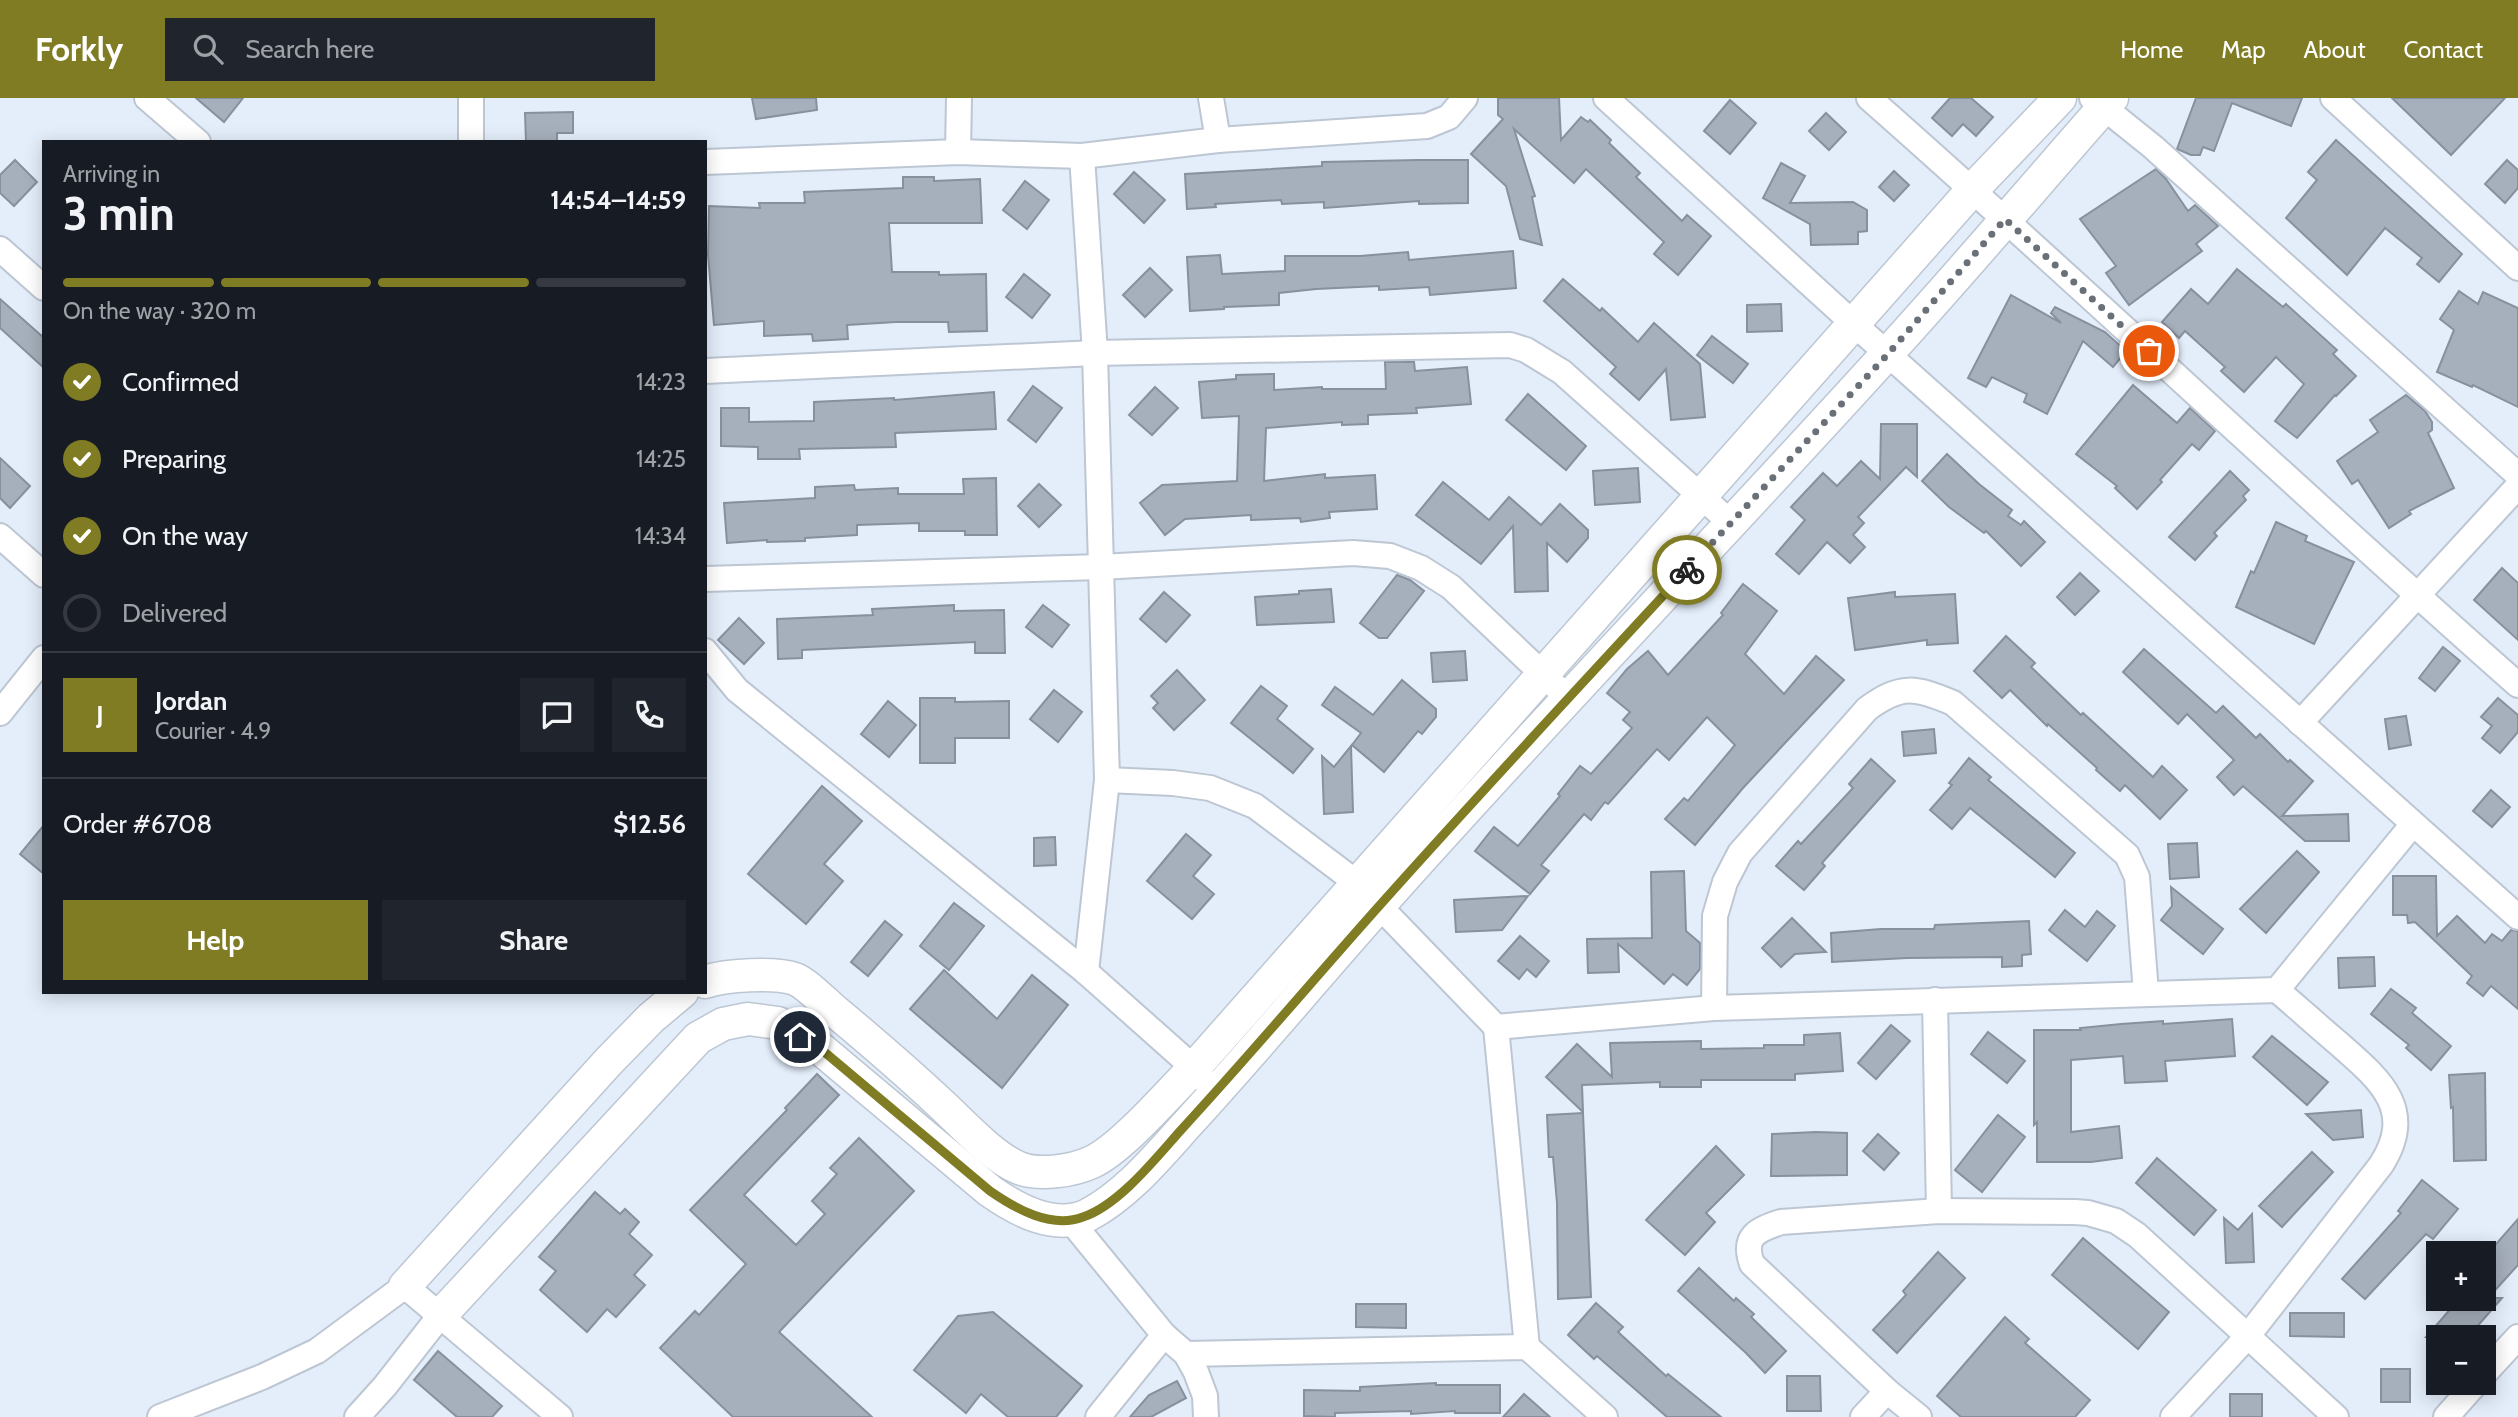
<!DOCTYPE html>
<html lang="en">
<head>
<meta charset="utf-8">
<style>
  body { margin:0; font-family:Cabin,sans-serif; background:#20242c; color:#f1f3f6; height:100vh; display:flex; flex-direction:column; font-size:26px; white-space:nowrap }
  * { box-sizing:border-box; margin:0 }
  p { font-size:23px; color:#9ea1a6 }
  .icon { flex:none; width:38px; height:38px; fill:none; stroke:currentColor; stroke-width:2; stroke-linecap:round; stroke-linejoin:round }
  .map { position:relative; flex:1; overflow:hidden }
  .drawer { position:absolute; left:42px; top:42px; width:665px; height:854px; display:flex; flex-direction:column; background:#171b24; border-radius:0px; box-shadow:0 4px 18px #0003 }
  .drawer>* { flex:none }
  .fabs { position:absolute; left:2426px; top:1143px; display:grid; gap:14px }
  .fabs a { display:grid; place-items:center; width:70px; height:70px; border-radius:0px; background:#171b24; box-shadow:0 4px 18px #0003; font-size:35px }
  .pin { position:absolute; display:grid; place-items:center; width:60px; height:60px; color:#fff; margin:-30px; border:4px solid #fff; border-radius:50%; box-shadow:0 2px 7px #0007 }
  .courier { position:absolute; display:grid; place-items:center; width:70px; height:70px; margin:-35px; border:5px solid #807c23; border-radius:50%; background:#fff; color:#222; box-shadow:0 2px 9px #0007 }
  .overview em { font-style:normal; font-weight:800 }
  .overview div { display:flex; flex-direction:column-reverse }
  .overview { display:flex; align-items:center; justify-content:space-between; height:119px; padding:0 21px }
  h1 { font-size:46px; font-weight:800; line-height:52px }
  .bar { display:grid; grid-template-columns:repeat(4,1fr); gap:10px 7px; align-content:center; height:84px; padding:0 21px }
  .bar i { height:9px; border-radius:5px; background:#363941 }
  .bar .selected { background:#807c23 }
  .bar p { grid-column:span 4 }
  .line { display:flex; align-items:center; gap:18px; padding:0 21px; border-top:2px solid #363941 }
  .line div { flex:1 }
  .round { display:grid; place-items:center; flex:none; width:74px; height:74px; border-radius:0px; background:#20242c }
  ol { padding:0 21px; list-style:none }
  li { display:flex; align-items:center; gap:21px; height:77px }
  li p { margin-inline-start:auto }
  li .icon { padding:7px; border-radius:50%; background:#807c23; color:#fff; stroke-width:4 }
  li:last-child { color:#9ea1a6 }
  li i { width:38px; height:38px; border:4px solid #363941; border-radius:50% }
  .primary-button { display:flex; gap:14px; margin-top:auto; padding:14px 21px }
  .primary-button a { flex:1; height:80px; border-radius:0px; background:#807c23; color:#fff; font-size:28px; font-weight:800; line-height:80px; text-align:center }
  .primary-button a+a { background:#20242c; color:#f1f3f6 }
  header { display:flex; align-items:center; gap:42px; box-sizing:border-box; height:98px; padding:0 35px; background:#807c23; color:#fff }
  header strong { font-size:33px }
  nav { display:flex; gap:38px; margin-inline-start:auto; font-size:24px }
  .search { width:490px; height:63px; background:#20242c; display:flex; align-items:center; gap:18px; box-sizing:border-box; padding:0 24px; border-radius:0px; color:#9ea1a6; font-size:26px }
  .map>svg:first-child { display:block }
</style>
</head>
<body>
<header>
<strong>Forkly</strong>
<div class="search"><svg class="icon" aria-label="search" viewBox="0 0 24 24"><circle cx="10" cy="10" r="6"/><path d="M15 15l6 6"/></svg>Search here</div>
<nav><a>Home</a><a>Map</a><a>About</a><a>Contact</a></nav>
</header>
<div class="map">
<svg width="2518" height="1319" viewBox="0 0 2518 1319">
  <rect width="100%" height="100%" fill="#e4eefb"/>
  <g fill="#a6b0bc" stroke="#87909d" stroke-width="2">
    <path d="M196,0H243L224,24Z"/>
    <path d="M752,0H816L817,12L756,21Z"/>
    <path d="M1498,0H1559L1561,42L1581,19L1588,24L1590,22L1611,42L1609,45L1640,75L1636,79L1682,123L1687,117L1711,138L1678,177L1654,156L1664,144L1586,71L1574,85L1514,31L1535,98L1532,99L1542,147L1520,141L1506,88L1471,56L1503,21L1498,17Z"/>
    <path d="M1950,0H1971L1993,19L1976,38L1963,26L1952,38L1932,20Z"/>
    <path d="M2196,0H2302L2291,28L2232,5L2214,53L2203,49L2200,57H2191L2177,51Z"/>
    <path d="M2392,0H2505L2451,57Z"/>
    <path d="M1730,2L1756,25L1730,56L1704,33Z"/>
    <path d="M573,14V35H557V44H526L525,15Z"/>
    <path d="M1826,15L1846,34L1829,52L1809,33Z"/>
    <path d="M2336,42L2462,156L2439,184L2417,166L2422,160L2385,130L2347,177L2286,120L2317,82L2308,74Z"/>
    <path d="M15,62L37,84L14,108L0,95V77Z"/>
    <path d="M1418,62H1468V105L1419,106V103L1324,110V104L1282,106L1281,102L1215,106L1216,109L1187,111L1185,76L1322,68V64Z"/>
    <path d="M2507,62L2518,72V90L2505,105L2485,86Z"/>
    <path d="M1781,65L1805,78L1790,105L1853,104L1867,112V133L1858,134V146L1811,147L1810,126L1763,100Z"/>
    <path d="M2156,71L2166,81L2188,113L2195,107L2218,128L2196,146L2202,153L2129,207L2106,175L2116,168L2080,121Z"/>
    <path d="M1894,73L1909,87L1894,103L1879,89Z"/>
    <path d="M1134,74L1165,102L1144,125L1114,96Z"/>
    <path d="M903,79H934V83L980,81L982,125H889L892,174H939V177L986,176L987,233L949,234L948,224H896L847,227L848,241L813,243L812,236L764,238V223L714,227L708,157L709,108L760,110L759,105H805L804,94L903,90Z"/>
    <path d="M1025,83L1049,102L1027,131L1003,112Z"/>
    <path d="M1513,153L1516,190L1430,197L1429,189L1379,192V188L1316,191L1279,195V207L1224,209V211L1190,213L1187,159L1220,157L1222,176L1285,173V158H1360L1408,154L1409,162Z"/>
    <path d="M1150,170L1172,192L1145,219L1123,197Z"/>
    <path d="M2237,171L2283,209L2286,206L2337,252L2333,256L2356,278L2336,298L2335,297L2297,340L2275,323L2304,286L2276,259L2244,294L2221,273L2225,269L2185,233L2179,240L2162,224L2191,191L2208,206Z"/>
    <path d="M1024,176L1050,197L1032,220L1006,199Z"/>
    <path d="M1563,181L1600,213L1602,210L1638,244L1654,225L1700,266L1705,319L1671,322L1666,271L1639,302L1610,276L1616,269L1544,203Z"/>
    <path d="M2459,193L2478,206L2483,194L2518,210V309L2473,287L2472,289L2437,274L2454,232L2440,221Z"/>
    <path d="M2011,197L2061,225L2051,215L2055,209L2105,234L2126,253L2113,269L2083,243L2047,316L2024,304L2027,296L1992,279L1986,289L1968,280Z"/>
    <path d="M0,201L44,240V270L0,230Z"/>
    <path d="M1781,206L1782,233L1747,234V207Z"/>
    <path d="M1712,238L1748,266L1733,285L1697,257Z"/>
    <path d="M1385,264H1414L1415,273L1467,269L1471,306L1416,310L1417,315L1368,317V326L1342,327V324L1266,330L1264,383L1325,376V380L1375,377L1377,411L1329,414L1330,420L1301,424L1300,420L1251,422V417L1185,421L1165,437L1140,405L1162,387L1237,383L1239,318L1202,320L1199,284L1236,281V277L1274,276V292L1322,289V291H1386Z"/>
    <path d="M2133,287L2177,325L2190,310L2215,333L2199,352L2192,346L2160,382L2162,384L2137,411L2115,390L2117,388L2076,356Z"/>
    <path d="M1033,288L1062,310L1036,344L1008,322Z"/>
    <path d="M1155,289L1178,310L1152,337L1129,317Z"/>
    <path d="M994,294L996,331L895,335L896,349L799,351L800,361H758V349L721,348V310H749V324L814,323V304L894,300V302Z"/>
    <path d="M1528,296L1586,348L1566,372L1506,322Z"/>
    <path d="M2406,297L2425,313L2432,324V332L2428,335L2454,390L2409,413L2411,416L2389,430L2358,382L2352,386L2337,363L2378,334L2370,322Z"/>
    <path d="M1881,326H1917V379L1906,369L1858,419L1864,425L1853,437L1865,449L1850,465L1827,444L1799,476L1776,456L1805,422L1791,409L1823,375L1837,388L1861,363L1880,381Z"/>
    <path d="M1947,356L1979,386L2012,412L2008,418L2021,427L2024,423L2045,444L2021,468L1986,433L1984,435L1949,409L1922,383Z"/>
    <path d="M0,360L30,388L10,410L0,400Z"/>
    <path d="M1638,370L1640,404L1595,407L1593,373Z"/>
    <path d="M2230,373L2249,392L2243,398L2246,402L2214,435L2217,438L2195,462L2169,439Z"/>
    <path d="M996,380L997,437H965V433H919V425L857,427V437L805,440V443L767,444V442L727,445L724,405L815,400V389L854,387L855,392L898,390V396H964L963,381Z"/>
    <path d="M1443,384L1489,422L1509,399L1541,427L1560,406L1588,432V440L1567,464L1547,445L1548,493L1515,494L1513,428L1481,466L1416,417Z"/>
    <path d="M1039,386L1061,407L1039,429L1018,408Z"/>
    <path d="M2276,424L2307,438L2305,443L2354,464L2314,546L2236,509L2251,473L2254,475Z"/>
    <path d="M2502,470L2518,485V542L2474,502Z"/>
    <path d="M2080,475L2099,493L2075,517L2057,499Z"/>
    <path d="M1397,477L1410,482L1424,493L1387,540H1379L1360,525Z"/>
    <path d="M1743,486L1777,513L1745,556L1784,596L1816,558L1844,582L1743,690L1695,747L1665,721L1684,700L1688,703L1735,647L1707,619L1669,662L1657,651L1608,706L1605,704L1591,722L1584,716L1541,767L1549,773L1530,796L1475,753L1494,729L1518,748L1560,698L1558,696L1580,668L1591,676L1632,630L1623,622L1630,614L1607,595L1627,571L1648,553L1668,577L1723,517L1721,515Z"/>
    <path d="M1331,491L1334,524L1257,527L1255,499L1299,496V493Z"/>
    <path d="M1164,494L1190,517L1166,544L1140,521Z"/>
    <path d="M1895,494V499L1955,496L1958,545L1927,547V542L1855,552L1848,500Z"/>
    <path d="M954,507V513L1004,512L1005,555H975V544L802,552V560L778,561L777,521L873,517L872,511Z"/>
    <path d="M1043,507L1069,527L1052,549L1026,529Z"/>
    <path d="M739,520L764,545L744,566L718,542Z"/>
    <path d="M2006,538L2035,565L2031,569L2081,617L2083,615L2153,679L2162,668L2187,692L2160,721L2125,687L2120,693L2096,672L2097,670L2048,626L2047,628L2010,592L2002,600L1974,573Z"/>
    <path d="M2443,549L2460,563L2435,593L2419,580Z"/>
    <path d="M2144,551L2216,615L2223,608L2256,640L2260,636L2288,664L2290,662L2313,683L2282,718L2348,716L2349,743H2305L2243,688L2234,697L2217,679L2234,662L2187,616L2178,626L2123,574Z"/>
    <path d="M1465,553L1467,582L1433,584L1431,555Z"/>
    <path d="M1177,572L1205,602L1174,632L1153,610L1158,605L1151,598Z"/>
    <path d="M1402,582L1436,611V619L1422,636L1418,633L1384,674L1352,647L1361,635L1322,607L1335,589L1373,617Z"/>
    <path d="M1261,588L1287,608L1277,621L1313,651L1293,675L1231,625Z"/>
    <path d="M1054,592L1082,614L1058,644L1030,621Z"/>
    <path d="M920,600H955V604L1009,603V640H955V665H920Z"/>
    <path d="M2498,600L2518,617V634L2500,655L2482,640L2492,628L2481,619Z"/>
    <path d="M888,603L916,627L889,659L861,636Z"/>
    <path d="M2406,618L2411,647L2389,651L2385,621Z"/>
    <path d="M1934,631L1936,655L1904,658L1902,634Z"/>
    <path d="M1351,648L1353,714L1324,716L1322,658L1334,669Z"/>
    <path d="M1969,660L1991,679L1988,682L2075,755L2055,779L1970,710L1952,731L1930,712L1952,687L1949,685Z"/>
    <path d="M1871,661L1895,683L1822,765L1825,768L1804,792L1776,768L1798,743L1801,746L1853,690L1849,686Z"/>
    <path d="M822,688L862,723L824,766L843,783L806,826L748,776Z"/>
    <path d="M2491,692L2510,709L2492,729L2473,713Z"/>
    <path d="M44,727V776L20,756Z"/>
    <path d="M1186,736L1211,757L1193,778L1214,796L1192,821L1147,783Z"/>
    <path d="M1055,739L1056,767L1034,768V740Z"/>
    <path d="M2197,745L2199,779L2170,781L2168,746Z"/>
    <path d="M2297,753L2319,774L2266,835L2240,811Z"/>
    <path d="M1684,773L1686,833L1700,845V871L1687,887L1673,876L1664,886L1618,846L1619,874L1588,875L1587,841L1652,840L1651,774Z"/>
    <path d="M2393,778H2436L2437,838L2457,818L2485,845L2492,836L2502,843L2511,832L2518,833V911L2491,888L2483,898L2467,885L2472,878L2415,824L2408,825L2407,817H2393Z"/>
    <path d="M2171,789L2223,831L2203,856L2161,822L2172,808Z"/>
    <path d="M1528,798L1502,832L1456,834L1454,802Z"/>
    <path d="M954,805L984,828L949,872L920,848Z"/>
    <path d="M2065,812L2085,829L2097,813L2115,828L2087,863L2049,832Z"/>
    <path d="M1792,820L1826,854L1795,856L1781,869L1762,850Z"/>
    <path d="M885,823L902,837L868,878L851,864Z"/>
    <path d="M2029,823L2031,856L2022,857V868L2002,869V859L1907,860L1832,864L1831,835L1881,831H1934L1935,827Z"/>
    <path d="M1520,838L1549,863L1536,879L1527,871L1519,881L1498,863Z"/>
    <path d="M2374,859L2375,888L2339,890L2338,860Z"/>
    <path d="M944,872L997,921L1032,877L1068,907L1002,990L910,911Z"/>
    <path d="M2391,891L2416,910L2412,915L2451,948L2431,972L2406,950L2409,947L2371,916Z"/>
    <path d="M2232,921L2235,958L2165,963L2167,983L2125,985L2123,958L2071,962V1034L2119,1028L2122,1060L2091,1064H2037V1024L2034,1027V932H2081L2080,930L2121,926L2163,923V926Z"/>
    <path d="M1891,927L1910,943L1876,981L1858,965Z"/>
    <path d="M1988,934L2025,963L2007,985L1971,956Z"/>
    <path d="M1840,935L1843,973L1795,976V982H1701V989H1660V984L1582,987L1583,1014L1546,979L1577,946L1612,979L1610,945L1701,943V951L1764,950V947H1804V937Z"/>
    <path d="M2272,938L2328,984L2307,1007L2253,959Z"/>
    <path d="M2485,975L2486,1062L2454,1063L2453,1009L2451,1010L2449,977Z"/>
    <path d="M817,976L839,997L744,1097L796,1147L825,1116L812,1103L837,1076L830,1070L859,1040L914,1093L779,1234L872,1319H733L660,1250L695,1213L699,1217L746,1166L690,1112L787,1012L785,1010Z"/>
    <path d="M2361,1012L2363,1039L2333,1042L2306,1016Z"/>
    <path d="M1583,1015L1591,1199L1558,1201L1557,1105L1553,1059H1549L1547,1017Z"/>
    <path d="M1998,1017L2025,1039L1982,1094L1955,1072Z"/>
    <path d="M1816,1034L1847,1035V1077L1771,1078L1772,1036Z"/>
    <path d="M1878,1036L1899,1055L1884,1072L1863,1053Z"/>
    <path d="M1716,1048L1744,1077L1706,1115L1715,1124L1685,1157L1646,1122Z"/>
    <path d="M2312,1054L2333,1074L2282,1129L2259,1108Z"/>
    <path d="M2157,1060L2216,1112L2194,1137L2136,1085Z"/>
    <path d="M2422,1082L2458,1111L2433,1141L2426,1136L2365,1201L2342,1181L2401,1115L2398,1113Z"/>
    <path d="M595,1094L620,1116L625,1111L639,1124L629,1136L652,1157L634,1177L645,1187L616,1219L607,1211L587,1234L540,1192L556,1173L539,1159Z"/>
    <path d="M2252,1116L2254,1164L2226,1165L2224,1120L2238,1132Z"/>
    <path d="M2518,1121V1167L2488,1200H2502L2468,1239H2426L2460,1200H2483V1161Z"/>
    <path d="M2083,1140L2169,1214L2138,1251L2052,1177Z"/>
    <path d="M1938,1154L1965,1180L1897,1255L1873,1232L1906,1197L1903,1193Z"/>
    <path d="M1699,1170L1734,1203L1736,1200L1754,1216L1751,1219L1786,1253L1765,1275L1746,1255L1678,1193Z"/>
    <path d="M1596,1205L1623,1229L1618,1234L1666,1278L1668,1276L1721,1319H1667L1597,1258L1594,1261L1568,1237Z"/>
    <path d="M1356,1206H1406V1230L1356,1229Z"/>
    <path d="M993,1214L1082,1288L1056,1319H1008L981,1296L966,1315L914,1272L958,1218Z"/>
    <path d="M2290,1215H2344V1239L2290,1238Z"/>
    <path d="M2005,1219L2029,1241L2025,1245L2090,1302L2075,1319H1961L1937,1298Z"/>
    <path d="M438,1253L502,1308L492,1319H457L414,1282Z"/>
    <rect x="2381" y="1271" width="29" height="33"/>
    <path d="M1787,1278H1820L1821,1313H1787Z"/>
    <path d="M1177,1283L1186,1300L1151,1319H1130L1149,1297Z"/>
    <path d="M1436,1285V1287H1500V1315H1455V1313L1411,1316V1313L1335,1315V1319L1304,1318V1292L1360,1293V1289Z"/>
    <path d="M1524,1296L1550,1319H1503Z"/>
    <rect x="2230" y="1296" width="32" height="23"/>
  </g>
  <g fill="none" stroke-linecap="round" stroke-linejoin="round">
    <g stroke="#bdc6d3" stroke-width="28">
      <g id="minor">
        <path d="M147,0L198,44"/>
        <path d="M471,0V44"/>
        <path d="M1211,0L1218,42"/>
        <path d="M1606,0L1854,226L2518,819"/>
        <path d="M1869,0C2088,193 2299,394 2518,587"/>
        <path d="M2092,0L2153,49L2518,377"/>
        <path d="M2333,0L2518,170"/>
        <path d="M958,54L959,0"/>
        <path d="M1082,58L1095,255L1107,682L1086,874"/>
        <path d="M705,64L958,54L1082,58L1218,42L1427,28L1449,19L1465,0"/>
        <path d="M0,151L44,190"/>
        <path d="M705,273L1095,255L1510,247L1526,252L1562,274L1731,425"/>
        <path d="M0,438L44,477"/>
        <path d="M705,481L1101,469L1353,455L1390,458L1421,470L1451,489L1568,600"/>
        <path d="M705,553L737,592L1086,874L1194,970L1206,984"/>
        <path d="M0,615L44,560"/>
        <path d="M2300,625L2518,388"/>
        <path d="M1107,682L1173,685L1210,690L1255,708L1357,785L1496,929L1714,910L2277,892C2298,910 2318,928 2338,945C2379,981 2417,1011 2381,1067L2247,1239L2173,1319"/>
        <path d="M2277,892L2413,726"/>
        <path d="M1935,902L1939,1113"/>
        <path d="M1714,910L1715,818L1725,784L1740,755L1867,611C1901,586 1915,589 1953,605L2127,757L2137,779L2146,895"/>
        <path d="M1496,929L1527,1249"/>
        <path d="M1070,1122L1164,1237L1186,1256L1196,1274L1205,1298L1206,1319"/>
        <path d="M1186,1256L1527,1249L1605,1319"/>
        <path d="M2483,1277L2518,1239"/>
        <path d="M160,1319L262,1279L317,1253L405,1188L560,1319"/>
        <path d="M357,1319L385,1288L439,1219"/>
        <path d="M1098,1319L1164,1237"/>
        <path d="M1863,1319L1887,1293"/>
        <path d="M1919,1319L1887,1293L1752,1166C1742,1138 1757,1132 1781,1124L1939,1113L2075,1114L2088,1115L2116,1123L2137,1137L2336,1319"/>
        <path d="M2446,1319L2477,1284"/>
      </g>
    </g>
    <g stroke="#bdc6d3" stroke-width="35">
      <g id="tertiary">
        <path d="M705,884C725,877 775,874 795,881C806,885 826,906 836,914C872,944 907,974 941,1006C962,1025 992,1059 1019,1070C1039,1078 1073,1073 1092,1064C1122,1050 1169,995 1194,970L1973,91L2060,0"/>
        <path d="M405,1188L609,963L651,920L682,894"/>
        <path d="M439,1219L698,940L723,926L748,921L778,925L822,952L990,1093C1017,1112 1055,1133 1088,1117C1128,1096 1160,1056 1190,1023C1254,953 1315,880 1378,809C1544,622 1718,442 1886,257C1963,173 2037,85 2112,0"/>
      </g>
    </g>
    <use href="#minor" stroke="#fff" stroke-width="24"/>
    <use href="#tertiary" stroke="#fff" stroke-width="32"/>
  </g>
  <g fill="none" stroke-linecap="round" stroke-linejoin="round">
    <path stroke="#6a7078" stroke-width="7" stroke-dasharray="0 12.6" d="M1687,472L1888,256L2005,121L2149,253"/>
    <path stroke="#807c23" stroke-width="9" d="M800,939L822,952L990,1093C1016,1111 1051,1131 1083,1119C1119,1107 1156,1060 1181,1032C1249,958 1314,881 1380,807C1481,694 1584,583 1687,472"/>
  </g>
</svg>
<div class="fabs">
<a>+</a>
<a>−</a>
</div>
<div class="pin" style="left:2149px;top:253px;background:#ea580c"><svg class="icon" aria-label="bag" viewBox="0 0 24 24"><path d="M5 8h14l-1 12H6zM9 8a3 3 0 0 1 6 0"/></svg></div>
<div class="pin" style="left:800px;top:939px;background:#1f2937"><svg class="icon" aria-label="home" viewBox="0 0 24 24"><path d="M3 11l9-7 9 7M6 9v11h12V9"/></svg></div>
<div class="courier" style="left:1687px;top:472px"><svg class="icon" aria-label="bike" viewBox="0 0 24 24"><circle cx="6" cy="16" r="4"/><circle cx="18" cy="16" r="4"/><path d="M6 16l4-8h5l3 8M10 8l3 8H6M13 5h3"/></svg></div>
<section class="drawer">
<div class="overview"><div><h1>3 min</h1><p>Arriving in</p></div><em>14:54–14:59</em></div>
<div class="bar"><i class="selected"></i><i class="selected"></i><i class="selected"></i><i></i><p>On the way · 320 m</p></div>
<ol>
<li><svg class="icon" aria-label="check" viewBox="0 0 24 24"><path d="M5 12l5 5 9-10"/></svg>Confirmed<p>14:23</p></li>
<li><svg class="icon" aria-label="check" viewBox="0 0 24 24"><path d="M5 12l5 5 9-10"/></svg>Preparing<p>14:25</p></li>
<li><svg class="icon" aria-label="check" viewBox="0 0 24 24"><path d="M5 12l5 5 9-10"/></svg>On the way<p>14:34</p></li>
<li><i></i>Delivered</li>
</ol>
<div class="line" style="height:126px"><b class="round" style="background:#807c23;color:#fff">J</b><div><b>Jordan</b><p>Courier · 4.9</p></div><a class="round"><svg class="icon" aria-label="chat" viewBox="0 0 24 24"><path d="M4 5h16v11H9l-5 4z"/></svg></a><a class="round"><svg class="icon" aria-label="phone" viewBox="0 0 24 24"><path d="M5 4h4l2 5-3 2q2 4 5 5l2-3 5 2v4C11 20 4 13 5 4z"/></svg></a></div>
<div class="line" style="height:91px"><div>Order #6708</div><b>$12.56</b></div>
<div class="primary-button"><a>Help</a><a>Share</a></div>
</section>
</div>
</body>
</html>
